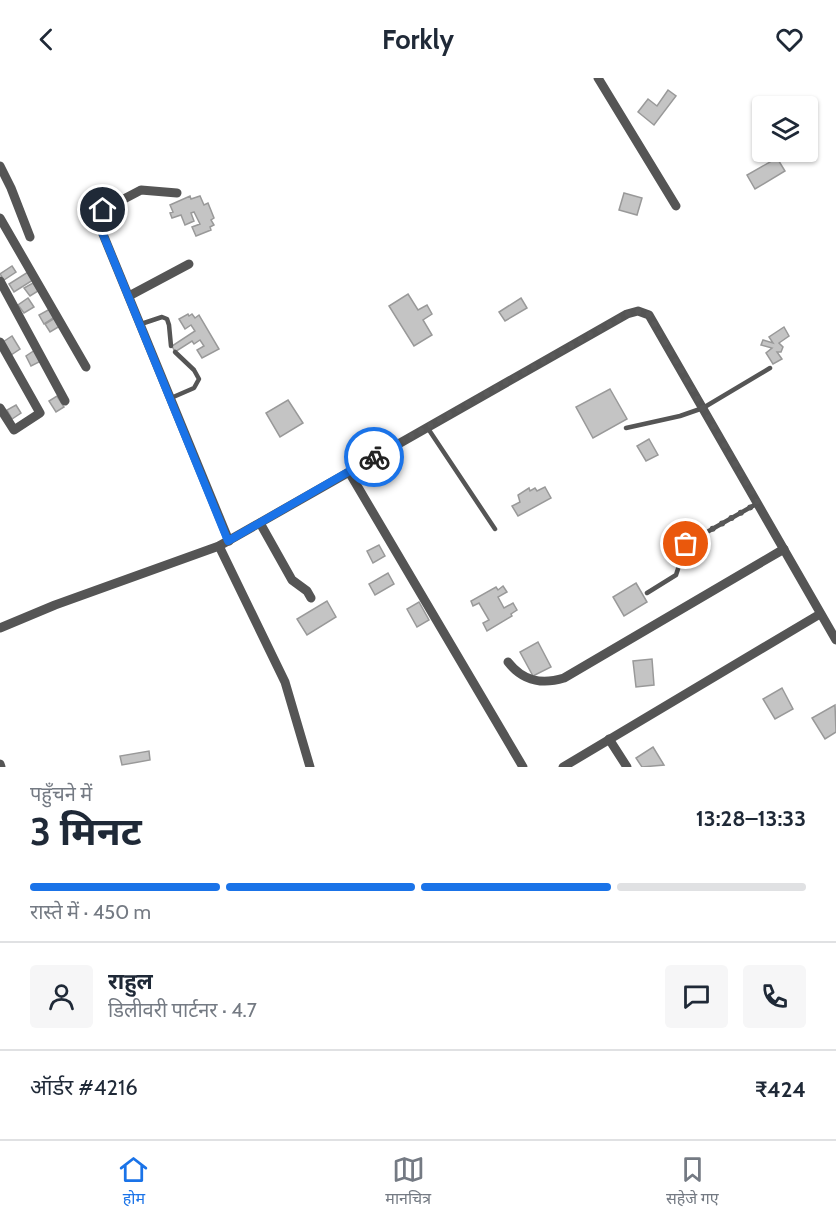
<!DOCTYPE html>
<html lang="hi">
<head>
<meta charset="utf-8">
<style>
  body { margin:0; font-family:Cabin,"Noto Sans Devanagari",sans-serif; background:#f6f6f7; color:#1f2937; height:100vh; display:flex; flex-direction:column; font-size:22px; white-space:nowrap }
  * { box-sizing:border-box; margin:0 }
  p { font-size:20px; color:#747a83 }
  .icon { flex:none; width:33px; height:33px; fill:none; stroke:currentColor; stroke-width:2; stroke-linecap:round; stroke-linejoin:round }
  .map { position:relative; height:689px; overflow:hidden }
  .panel { display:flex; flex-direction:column; background:#fff; flex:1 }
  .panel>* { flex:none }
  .buttons { position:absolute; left:752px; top:18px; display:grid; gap:12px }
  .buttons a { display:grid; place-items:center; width:66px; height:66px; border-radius:6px; background:#fff; box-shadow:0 2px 4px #0004; font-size:30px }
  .pin { position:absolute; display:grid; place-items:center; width:51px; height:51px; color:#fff; margin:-26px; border:3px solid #fff; border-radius:50%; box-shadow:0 2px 6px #0007 }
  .courier { position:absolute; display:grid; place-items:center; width:60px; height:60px; margin:-30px; border:4px solid #1a73e8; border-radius:50%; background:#fff; color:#222; box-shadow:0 2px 8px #0007 }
  .head em { font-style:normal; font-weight:700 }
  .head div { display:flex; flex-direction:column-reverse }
  .head { display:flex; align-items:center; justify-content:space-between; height:102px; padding:0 30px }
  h1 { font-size:39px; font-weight:700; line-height:45px }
  .bar { display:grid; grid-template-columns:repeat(4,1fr); gap:9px 6px; align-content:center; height:72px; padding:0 30px }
  .bar i { height:8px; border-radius:4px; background:#e0e1e3 }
  .bar .selected { background:#1a73e8 }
  .bar p { grid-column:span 4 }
  .line { display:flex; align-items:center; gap:15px; padding:0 30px; border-top:2px solid #e0e1e3 }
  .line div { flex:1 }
  .round { display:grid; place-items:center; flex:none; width:63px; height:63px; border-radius:6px; background:#f6f6f7 }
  header { display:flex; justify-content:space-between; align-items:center; height:78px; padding:0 30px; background:#fff; font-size:27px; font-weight:700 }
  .menu { display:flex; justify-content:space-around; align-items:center; height:84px; border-top:2px solid #e0e1e3; background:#fff; font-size:16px; color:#747a83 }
  .menu a { display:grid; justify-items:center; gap:3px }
  .menu .selected { color:#1a73e8 }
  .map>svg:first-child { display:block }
</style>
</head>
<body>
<header><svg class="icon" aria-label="back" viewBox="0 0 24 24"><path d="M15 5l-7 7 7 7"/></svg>Forkly<svg class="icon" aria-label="heart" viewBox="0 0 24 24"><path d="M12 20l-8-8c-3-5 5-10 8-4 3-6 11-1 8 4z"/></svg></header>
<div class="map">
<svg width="836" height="689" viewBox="0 0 836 689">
  <rect width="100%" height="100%" fill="#fff"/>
  <g fill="#c4c4c4" stroke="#999" stroke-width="1.5">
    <path d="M668,12L676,18L654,47L638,34L648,21L657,28Z"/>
    <path d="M777,80L785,93L755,111L747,97Z"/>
    <path d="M624,115L642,120L637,137L619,132Z"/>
    <path d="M190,118L191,121L200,118L204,127L208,125L214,140L211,142L214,147L210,149L211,152L196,158L192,149L200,146L194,134L191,135L194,143L185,147L181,137L172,140L170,135L173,134L170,127Z"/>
    <path d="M12,188L16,194L4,202L0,196Z"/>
    <path d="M28,194L33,202L14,214L9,206Z"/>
    <path d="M33,205L38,213L30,218L24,210Z"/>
    <path d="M408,216L418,232L427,227L432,236L423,242L432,257L414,268L389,228Z"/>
    <path d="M28,220L34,229L24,235L18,227Z"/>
    <path d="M521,220L527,230L505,243L499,234Z"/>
    <path d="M50,231L55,239L44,246L39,237Z"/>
    <path d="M188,236L189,238L192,236L195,240L199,237L219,271L202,280L197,272L204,268L200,262L194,266L192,263L175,274L172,268L195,253L191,247L185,251L179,241Z"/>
    <path d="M55,240L60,248L50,254L45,246Z"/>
    <path d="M784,249L789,258L779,265L783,269L781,274H777L782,281L773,286L766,275L772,270L761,267L763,262L773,265L769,259Z"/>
    <path d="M12,258L20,271L11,277L3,264Z"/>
    <path d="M35,272L41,283L31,288L26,278Z"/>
    <path d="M610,311L627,341L593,360L576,329Z"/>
    <path d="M57,318L64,329L56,334L49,323Z"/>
    <path d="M288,322L303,345L280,359L266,335Z"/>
    <path d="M16,327L21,335L12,341L7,332Z"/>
    <path d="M649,361L658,377L646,383L637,368Z"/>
    <path d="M545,409L551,420L518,438L512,428L520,424L518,417L529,410L530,413L535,410L537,413Z"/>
    <path d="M379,467L385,478L373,485L367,473Z"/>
    <path d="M388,495L394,506L375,517L369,506Z"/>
    <path d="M636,505L647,524L624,538L613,519Z"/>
    <path d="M503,508L507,514L498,519L504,530L513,525L517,532L511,536L512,538L487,553L483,545L489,542L479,525L473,528L471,523L496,509L498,512Z"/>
    <path d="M327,523L336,539L307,557L297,541Z"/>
    <path d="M419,524L429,542L417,549L407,531Z"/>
    <path d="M538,564L551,589L533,598L520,574Z"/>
    <path d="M652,581L654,607L636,609L633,583Z"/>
    <path d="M782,610L793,631L775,641L763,621Z"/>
    <path d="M835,627L836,654L825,661L812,640Z"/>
    <path d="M653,669L664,687L642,689L636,680Z"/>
    <path d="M149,673L150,682L122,687L120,678Z"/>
  </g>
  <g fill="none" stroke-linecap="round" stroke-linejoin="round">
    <g stroke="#555" stroke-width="4.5">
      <path d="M141,246L162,239L167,241L169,247L171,268"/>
      <path d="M171,320L194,310L199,301L194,292L175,274"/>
      <path d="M427,349L495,451"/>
      <path d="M626,350L680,338L703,330L770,290"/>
      <path d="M647,515L676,497L686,466L758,425"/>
    </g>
    <g stroke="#555" stroke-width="9">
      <path d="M598,0L676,128"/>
      <path d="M0,88L11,110L30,159"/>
      <path d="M177,115L141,112L103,132L100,136L98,144L229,463"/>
      <path d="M0,140L86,289"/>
      <path d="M0,203L65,323"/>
      <path d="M129,218L189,186"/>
      <path d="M0,264L40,335L14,352L0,330"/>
      <path d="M349,394L523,689"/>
      <path d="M260,445L292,502L307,513L311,520"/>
      <path d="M219,468L285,604L310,689"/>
      <path d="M0,550L55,527L219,468L627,236L638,233L649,237L836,562"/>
      <path d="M508,584C523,603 541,607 564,600L784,471"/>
      <path d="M609,661L627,689"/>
      <path d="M0,686L1,689"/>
      <path d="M563,689L820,536"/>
    </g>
  </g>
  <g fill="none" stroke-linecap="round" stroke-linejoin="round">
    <path stroke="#595959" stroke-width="6" stroke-dasharray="0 10.8" d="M374,379L627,236L638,233L649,237L758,425L686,466"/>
    <path stroke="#1a73e8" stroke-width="8" d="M103,132L100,136L98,144L228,463L374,379"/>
  </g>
</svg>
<div class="buttons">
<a><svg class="icon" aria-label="layers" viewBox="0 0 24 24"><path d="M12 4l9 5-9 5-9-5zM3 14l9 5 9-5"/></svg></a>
</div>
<div class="pin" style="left:686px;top:466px;background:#ea580c"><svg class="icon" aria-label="bag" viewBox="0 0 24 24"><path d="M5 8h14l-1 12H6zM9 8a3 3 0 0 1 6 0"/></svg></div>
<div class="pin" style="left:103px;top:132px;background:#1f2937"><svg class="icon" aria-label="home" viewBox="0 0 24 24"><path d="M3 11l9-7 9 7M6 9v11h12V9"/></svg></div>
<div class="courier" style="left:374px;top:379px"><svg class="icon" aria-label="bike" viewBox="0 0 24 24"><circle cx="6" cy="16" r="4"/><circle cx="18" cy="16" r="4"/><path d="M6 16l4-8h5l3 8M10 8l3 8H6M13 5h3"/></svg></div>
</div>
<section class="panel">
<div class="head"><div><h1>3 मिनट</h1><p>पहुँचने में</p></div><em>13:28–13:33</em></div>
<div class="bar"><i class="selected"></i><i class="selected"></i><i class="selected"></i><i></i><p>रास्ते में · 450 m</p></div>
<div class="line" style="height:108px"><a class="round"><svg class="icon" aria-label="person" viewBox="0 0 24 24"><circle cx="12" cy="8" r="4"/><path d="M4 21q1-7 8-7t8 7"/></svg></a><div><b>राहुल</b><p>डिलीवरी पार्टनर · 4.7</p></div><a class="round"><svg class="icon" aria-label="chat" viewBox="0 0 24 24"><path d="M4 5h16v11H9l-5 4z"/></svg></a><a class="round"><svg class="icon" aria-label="phone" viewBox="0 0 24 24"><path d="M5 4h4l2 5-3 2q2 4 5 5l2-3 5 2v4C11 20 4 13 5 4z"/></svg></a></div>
<div class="line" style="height:78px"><div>ऑर्डर #4216</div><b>₹424</b></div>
</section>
<nav class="menu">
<a class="selected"><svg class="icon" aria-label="home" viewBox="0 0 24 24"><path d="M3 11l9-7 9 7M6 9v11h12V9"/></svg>होम</a>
<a><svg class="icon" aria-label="map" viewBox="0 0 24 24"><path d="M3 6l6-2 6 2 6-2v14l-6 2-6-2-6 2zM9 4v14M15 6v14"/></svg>मानचित्र</a>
<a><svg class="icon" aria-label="saved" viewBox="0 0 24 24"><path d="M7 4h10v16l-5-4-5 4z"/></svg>सहेजे गए</a>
</nav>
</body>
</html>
